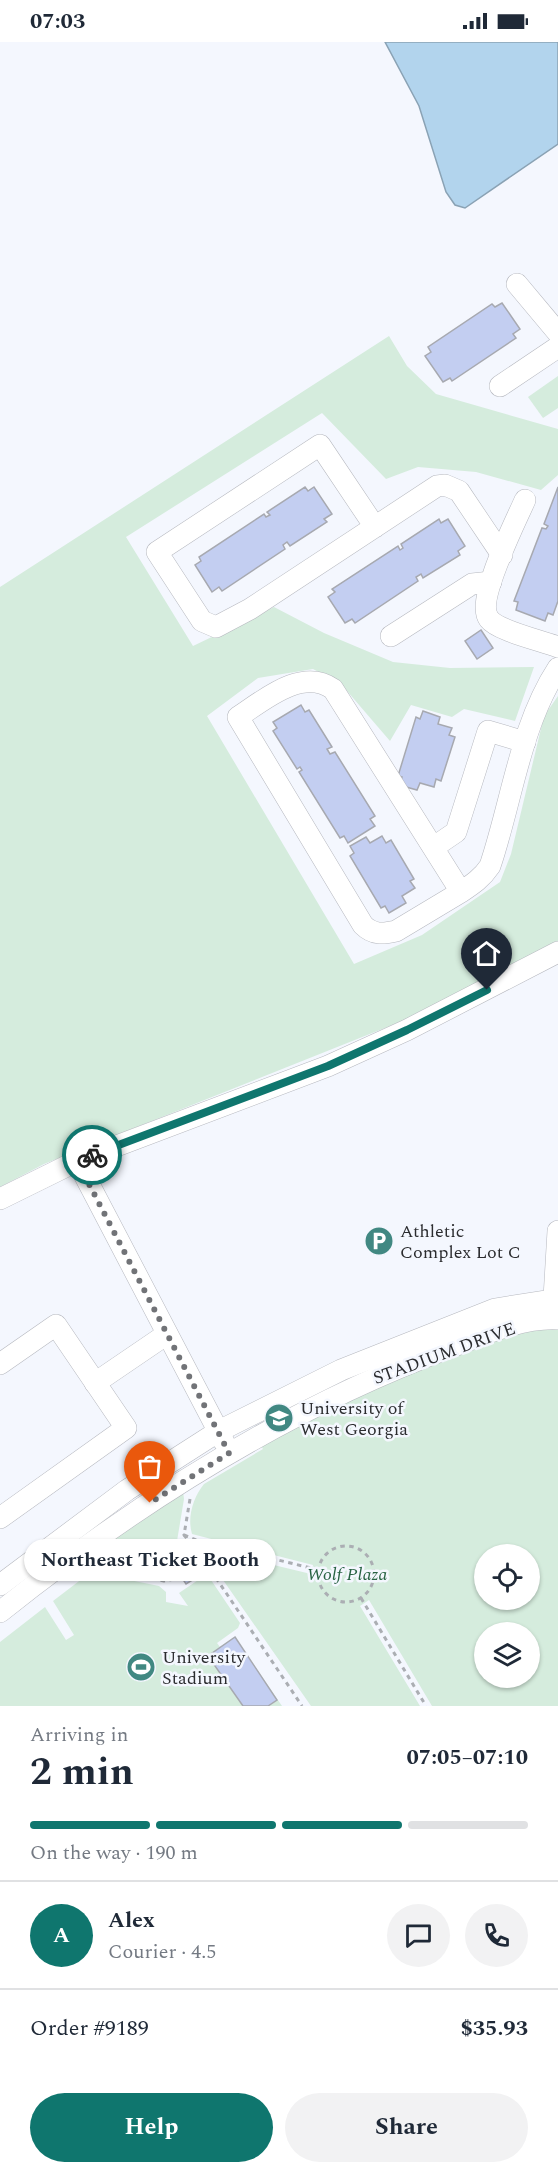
<!DOCTYPE html>
<html lang="en">
<head>
<meta charset="utf-8">
<style>
  body { margin:0; font-family:Spectral,serif; background:#f2f2f3; color:#1f2937; height:100vh; display:flex; flex-direction:column; font-size:22px; white-space:nowrap }
  * { box-sizing:border-box; margin:0 }
  p { font-size:20px; color:#747a83 }
  .icon { flex:none; width:33px; height:33px; fill:none; stroke:currentColor; stroke-width:2; stroke-linecap:round; stroke-linejoin:round }
  .map { position:relative; height:1664px; overflow:hidden }
  .drawer { display:flex; flex-direction:column; background:#fff; flex:1 }
  .drawer>* { flex:none }
  .buttons { position:absolute; left:474px; top:1502px; display:grid; gap:12px }
  .buttons a { display:grid; place-items:center; width:66px; height:66px; border-radius:50%; background:#fff; box-shadow:0 2px 4px #0004; font-size:30px }
  .pin { position:absolute; display:grid; place-items:center; width:51px; height:51px; color:#fff; margin:-62px -26px; border-radius:50% 50% 50% 0; rotate:-45deg; box-shadow:0 0 6px #0007 }
  .pin .icon { rotate:45deg }
  .courier { position:absolute; display:grid; place-items:center; width:60px; height:60px; margin:-30px; border:4px solid #0f766e; border-radius:50%; background:#fff; color:#222; box-shadow:0 2px 8px #0007 }
  .bubble { position:absolute; height:42px; border-radius:21px; background:#fff; box-shadow:0 2px 4px #0004; font-size:20px; font-weight:700; line-height:42px; text-align:center }
  .head em { font-style:normal; font-weight:700 }
  .head div { display:flex; flex-direction:column-reverse }
  .head { display:flex; align-items:center; justify-content:space-between; height:102px; padding:0 30px }
  h1 { font-size:39px; font-weight:700; line-height:45px }
  .bar { display:grid; grid-template-columns:repeat(4,1fr); gap:9px 6px; align-content:center; height:72px; padding:0 30px }
  .bar i { height:8px; border-radius:4px; background:#e0e1e3 }
  .bar .on { background:#0f766e }
  .bar p { grid-column:span 4 }
  .line { display:flex; align-items:center; gap:15px; padding:0 30px; border-top:2px solid #e0e1e3 }
  .line div { flex:1 }
  .round { display:grid; place-items:center; flex:none; width:63px; height:63px; border-radius:32px; background:#f2f2f3 }
  .button { display:flex; gap:12px; margin-top:auto; padding:12px 30px }
  .button a { flex:1; height:69px; border-radius:36px; background:#0f766e; color:#fff; font-size:24px; font-weight:700; line-height:69px; text-align:center }
  .button a+a { background:#f2f2f3; color:#1f2937 }
  .status { display:flex; justify-content:space-between; align-items:center; height:42px; padding:0 30px; background:#fff; direction:ltr }
  .status svg { height:16px; fill:currentColor }
  .map>svg:first-child { display:block }
</style>
</head>
<body>
<div class="status"><b>07:03</b><svg viewBox="0 0 49 12"><path d="M0 12V9h3v3zM5 12V6h3v6zM10 12V3h3v9zM15 12V0h3v12zM26 1h20v11H26zM47 4h2v5h-2z"/></svg></div>
<div class="map">
<svg width="558" height="1664" viewBox="0 0 558 1664">
  <rect width="100%" height="100%" fill="#f4f7fe"/>
  <g fill="#d5ecdd" fill-rule="evenodd">
    <path d="M389,294L407,324L436,352L558,387V433L541,448L476,430L418,425L386,437L322,371L126,495L193,604L274,565L324,591L393,620L450,626L534,625L515,679L464,667L452,675L411,663L390,699L341,642L313,627L258,636L207,674L354,922L422,893L500,840L511,812L544,674L558,654V901L450,960L44,1122L0,1145V545Z"/>
    <path d="M558,334V366L543,376L528,355Z"/>
    <path d="M558,1282V1664H432L369,1558L360,1564L420,1664H311L200,1505L311,1532L313,1523L192,1492C187,1476 193,1455 204,1442L263,1407L258,1399L437,1312ZM484,1512H530V1557H484ZM484,1590H530V1635H484Z"/>
    <path d="M183,1449L184,1457L173,1523L169,1532L159,1534L78,1516Z"/>
    <path d="M95,1531L159,1544L166,1550V1560L188,1564L179,1551L207,1532L240,1581L238,1586L217,1601L220,1605L235,1595L282,1664H0V1600L45,1565L66,1598L74,1593L53,1559L87,1533Z"/>
  </g>
  <path fill="#b2d4ed" stroke="#8aa2b4" stroke-width="1.5" d="M385,0H558V102L465,166L455,163L446,150L419,64Z"/>
  <g fill="#c3cef1" stroke="#a7a9b0" stroke-width="1.5">
    <path d="M502,261L520,287L513,292L516,296L452,339L450,336L443,340L425,314L431,310L428,305L492,262L495,265Z"/>
    <path d="M305,445L308,449L314,445L332,472L324,477L327,480L290,504L287,500L283,503L285,507L222,549L219,545L212,550L195,523L201,519L199,515L264,472L266,475L270,473L267,470Z"/>
    <path d="M558,445V559L553,573L548,571L545,579L516,568L518,560L514,559L542,486L546,487L548,484L544,482Z"/>
    <path d="M439,477L441,481L448,477L465,504L458,509L460,513L423,536L421,532L416,535L418,539L355,581L352,577L345,581L328,555L335,550L332,547L398,504L400,508L403,506L401,502Z"/>
    <path d="M481,588L493,606L477,617L465,599Z"/>
    <path d="M301,663L305,670L309,668L332,705L327,707L330,712L335,710L375,774L370,777L375,784L348,801L344,794L340,796L299,730L302,728L300,725L297,727L273,689L277,686L273,680Z"/>
    <path d="M423,669L440,675L438,682L452,686L449,693L455,695L441,739L436,737L434,745L420,741L417,748L399,743L402,735L398,734L416,675L420,677Z"/>
    <path d="M382,794L386,801L391,798L414,837L410,839L415,846L402,854L406,861L389,871L385,864L381,866L350,814L354,811L350,804L366,795L370,801Z"/>
    <path d="M195,1527L199,1534L186,1542L182,1536Z"/>
    <path d="M235,1595L277,1658L268,1664H243L208,1614Z"/>
  </g>
  <g fill="none" stroke-linecap="round" stroke-linejoin="round">
    <g stroke="#b6b8bf" stroke-width="22">
      <g id="minor">
        <path d="M517,242L558,291"/>
        <path d="M500,344L558,305"/>
        <path d="M525,458C516,479 475,559 489,577C498,589 543,599 558,605"/>
        <path d="M375,485L320,403L157,510L202,579L216,585L250,567L437,444L445,443L459,449L502,513"/>
        <path d="M391,594L472,542L491,540"/>
        <path d="M434,805L456,790L488,689L525,700"/>
        <path d="M461,850L333,647C302,625 264,658 238,675L363,883C373,893 383,892 396,889L461,850C473,842 482,836 490,824C512,759 520,684 558,626"/>
        <path d="M77,1119L224,1400"/>
        <path d="M0,1157L77,1119L328,1024L407,988L558,910"/>
        <path d="M554,1256L558,1189"/>
        <path d="M0,1322L56,1283L126,1386L0,1476"/>
        <path d="M95,1341L167,1292"/>
        <path d="M0,1543L127,1448L219,1389L341,1328L495,1267L558,1257"/>
        <path d="M0,1570C135,1462 286,1367 449,1306C483,1293 521,1275 558,1277"/>
      </g>
    </g>
    <g stroke="#abaeb3" stroke-width="3" stroke-dasharray="4.5 4.5" stroke-linecap="butt">
      <path d="M190,1457L184,1493L204,1518L302,1664"/>
      <circle cx="346" cy="1532" r="28"/>
      <path d="M90,1526L99,1525L164,1539L174,1537L204,1518"/>
      <path d="M174,1537L184,1493L196,1498L319,1528"/>
      <path d="M361,1556L426,1664"/>
    </g>
    <use href="#minor" stroke="#fff" stroke-width="21"/>
  </g>
  <g fill="none" stroke-linecap="round" stroke-linejoin="round">
    <path stroke="#717377" stroke-width="6" stroke-dasharray="0 10.8" d="M92,1113L77,1119L229,1411L150,1461"/>
    <path stroke="#0f766e" stroke-width="8" d="M92,1113L328,1024L407,988L487,948"/>
  </g>
  <defs>
    <g id="parking-disc" transform="scale(1.5)"><circle r="9.5" fill="#418882" stroke="#f4f7fe"/><path d="M-3.5-5.5H1a3.5 3.5 0 0 1 0 7H-1V5.5H-3.5ZM-1-3.4V-.6H.8a1.4 1.4 0 0 0 0-2.8Z" fill="#fff"/></g>
    <g id="university-disc" transform="scale(1.5)"><circle r="9.5" fill="#418882" stroke="#f4f7fe"/><path d="M0-5L7-2L0 1L-7-2ZM-4 1L0 2.5L4 1V4Q0 6-4 4Z" fill="#fff"/></g>
    <g id="stadium-disc" transform="scale(1.5)"><circle r="9.5" fill="#418882" stroke="#f4f7fe"/><path d="M0-5a6.5 5 0 1 0 0 10a6.5 5 0 1 0 0-10ZM-3.5-1.8h7v3.6h-7Z" fill="#fff"/></g>
  </defs>
  <g fill-rule="evenodd">
    <use href="#parking-disc" x="379" y="1199"/>
    <use href="#university-disc" x="279" y="1376"/>
    <use href="#stadium-disc" x="141" y="1625"/>
  </g>
  <g text-anchor="middle" stroke-width="5" stroke-linejoin="round" paint-order="stroke">
    <g font-size="18" fill="#2b2c2f" stroke="#f4f7fe" text-anchor="start">
      <text x="400" y="1195">Athletic<tspan x="400" dy="21">Complex Lot C</tspan></text>
      <text x="300" y="1372">University of<tspan x="300" dy="21">West Georgia</tspan></text>
      <text x="162" y="1621">University<tspan x="162" dy="21">Stadium</tspan></text>
    </g>
    <g font-size="18" fill="#2b2c2f" stroke="#f4f7fe">
      <text transform="translate(444 1311) rotate(-20)" y="6">STADIUM DRIVE</text>
    </g>
    <g font-size="18" font-style="italic" fill="#286343" stroke="#f4f7fe">
      <text x="347" y="1538">Wolf Plaza</text>
    </g>
  </g>
</svg>
<div class="buttons">
<a><svg class="icon" aria-label="locate" viewBox="0 0 24 24"><circle cx="12" cy="12" r="6"/><path d="M12 2v4M12 18v4M2 12h4M18 12h4"/></svg></a>
<a><svg class="icon" aria-label="layers" viewBox="0 0 24 24"><path d="M12 4l9 5-9 5-9-5zM3 14l9 5 9-5"/></svg></a>
</div>
<div class="pin" style="left:150px;top:1461px;background:#ea580c"><svg class="icon" aria-label="bag" viewBox="0 0 24 24"><path d="M5 8h14l-1 12H6zM9 8a3 3 0 0 1 6 0"/></svg></div>
<div class="pin" style="left:487px;top:948px;background:#1f2937"><svg class="icon" aria-label="home" viewBox="0 0 24 24"><path d="M3 11l9-7 9 7M6 9v11h12V9"/></svg></div>
<div class="courier" style="left:92px;top:1113px"><svg class="icon" aria-label="bike" viewBox="0 0 24 24"><circle cx="6" cy="16" r="4"/><circle cx="18" cy="16" r="4"/><path d="M6 16l4-8h5l3 8M10 8l3 8H6M13 5h3"/></svg></div>
<div class="bubble" style="left:24px;top:1497px;width:252px">Northeast Ticket Booth</div>
</div>
<section class="drawer">
<div class="head"><div><h1>2 min</h1><p>Arriving in</p></div><em>07:05–07:10</em></div>
<div class="bar"><i class="on"></i><i class="on"></i><i class="on"></i><i></i><p>On the way · 190 m</p></div>
<div class="line" style="height:108px"><b class="round" style="background:#0f766e;color:#fff">A</b><div><b>Alex</b><p>Courier · 4.5</p></div><a class="round"><svg class="icon" aria-label="chat" viewBox="0 0 24 24"><path d="M4 5h16v11H9l-5 4z"/></svg></a><a class="round"><svg class="icon" aria-label="phone" viewBox="0 0 24 24"><path d="M5 4h4l2 5-3 2q2 4 5 5l2-3 5 2v4C11 20 4 13 5 4z"/></svg></a></div>
<div class="line" style="height:78px"><div>Order #9189</div><b>$35.93</b></div>
<div class="button"><a>Help</a><a>Share</a></div>
</section>
</body>
</html>
